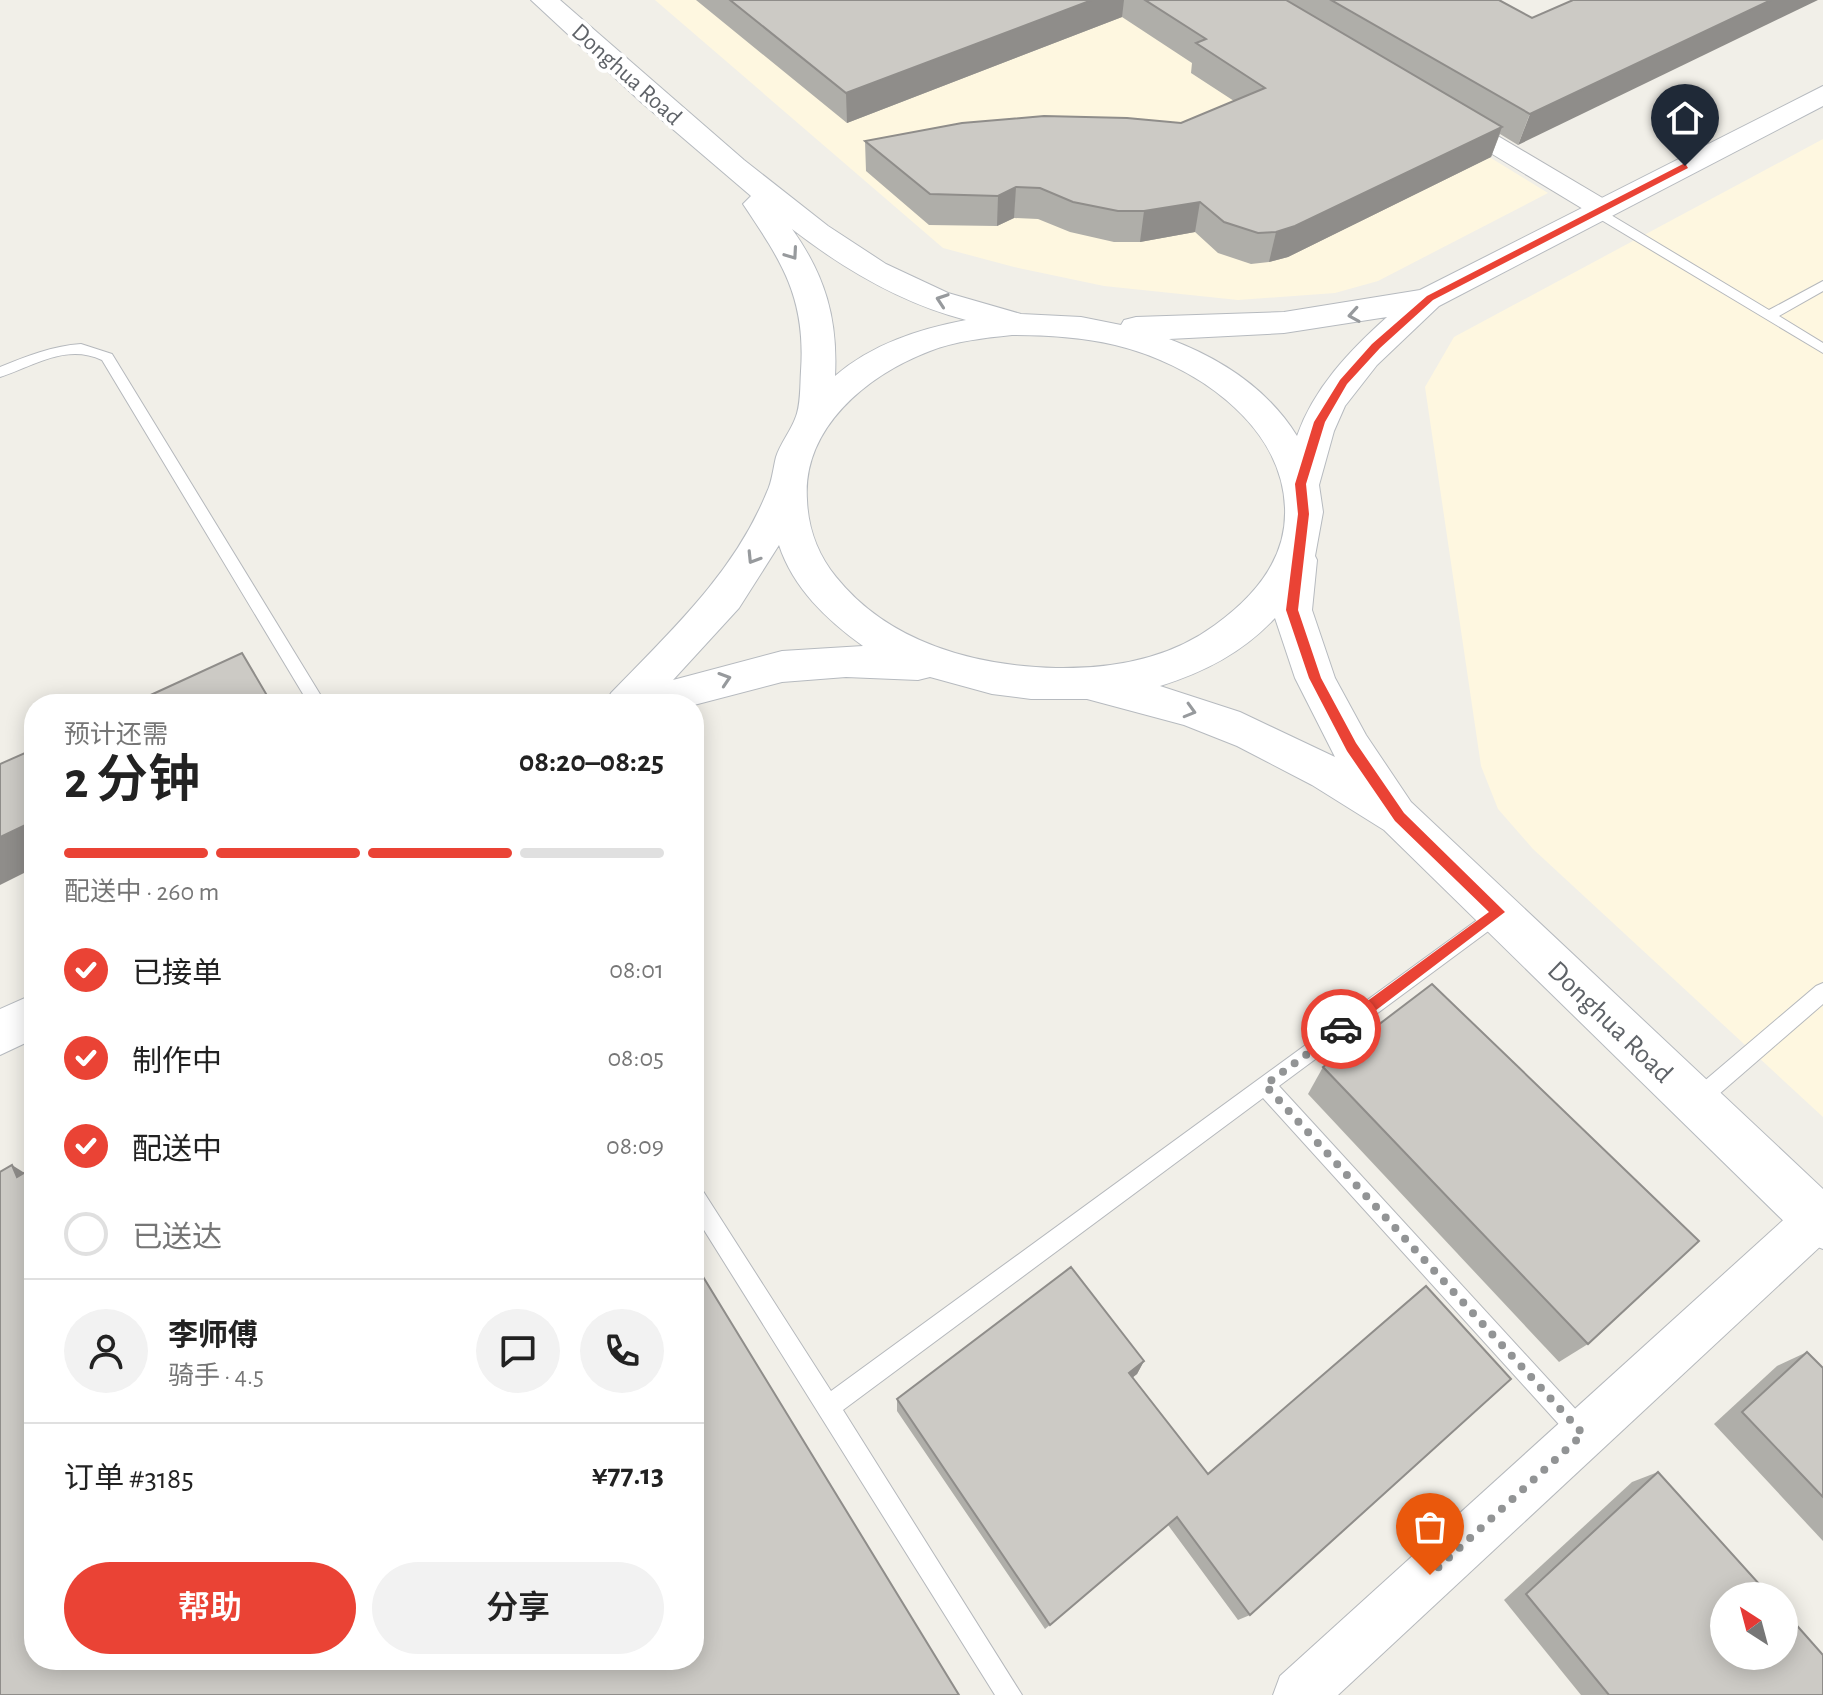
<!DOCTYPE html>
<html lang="zh">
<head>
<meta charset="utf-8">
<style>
  body { margin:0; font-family:"Alegreya Sans","Noto Sans SC",sans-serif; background:#f2f2f2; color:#222; height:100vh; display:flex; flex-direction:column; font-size:30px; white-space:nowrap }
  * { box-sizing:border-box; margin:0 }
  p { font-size:26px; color:#767676 }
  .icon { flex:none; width:44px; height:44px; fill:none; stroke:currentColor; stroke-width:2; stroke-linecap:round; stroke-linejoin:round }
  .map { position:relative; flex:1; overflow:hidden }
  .details { position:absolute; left:24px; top:694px; width:680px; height:976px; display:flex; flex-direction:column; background:#fff; border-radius:32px; box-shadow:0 4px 20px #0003 }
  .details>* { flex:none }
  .needle { width:52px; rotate:324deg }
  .fabs { position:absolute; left:1710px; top:1582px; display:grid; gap:16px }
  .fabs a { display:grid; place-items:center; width:88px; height:88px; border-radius:50%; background:#fff; box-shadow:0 4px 20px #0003; font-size:40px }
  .pin { position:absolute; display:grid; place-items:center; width:68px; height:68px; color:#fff; margin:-82px -34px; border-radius:50% 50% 50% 0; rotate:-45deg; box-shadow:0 0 8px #0007 }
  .pin .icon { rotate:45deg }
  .courier { position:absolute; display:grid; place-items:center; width:80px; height:80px; margin:-40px; border:6px solid #ea4335; border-radius:50%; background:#fff; color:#222; box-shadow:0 2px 10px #0007 }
  .overview em { font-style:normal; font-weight:600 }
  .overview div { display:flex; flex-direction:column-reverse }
  .overview { display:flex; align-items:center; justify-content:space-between; height:136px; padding:0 40px }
  h1 { font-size:52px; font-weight:600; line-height:60px }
  .bar { display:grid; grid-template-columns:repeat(4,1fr); gap:12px 8px; align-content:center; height:96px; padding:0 40px }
  .bar i { height:10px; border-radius:6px; background:#e0e0e0 }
  .bar .current { background:#ea4335 }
  .bar p { grid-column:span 4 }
  .line { display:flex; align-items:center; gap:20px; padding:0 40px; border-top:2px solid #e0e0e0 }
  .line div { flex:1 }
  .round { display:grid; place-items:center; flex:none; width:84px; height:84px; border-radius:42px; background:#f2f2f2 }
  ol { padding:0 40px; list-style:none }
  li { display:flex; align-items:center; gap:24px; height:88px }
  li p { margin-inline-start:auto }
  li .icon { padding:8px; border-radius:50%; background:#ea4335; color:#fff; stroke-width:4 }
  li:last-child { color:#767676 }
  li i { width:44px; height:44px; border:4px solid #e0e0e0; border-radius:50% }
  .action { display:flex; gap:16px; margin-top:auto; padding:16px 40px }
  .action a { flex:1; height:92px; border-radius:48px; background:#ea4335; color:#fff; font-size:32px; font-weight:600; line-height:92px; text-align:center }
  .action a+a { background:#f2f2f2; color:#222 }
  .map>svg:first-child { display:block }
</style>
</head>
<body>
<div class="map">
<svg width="1823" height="1695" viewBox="0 0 1823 1695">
  <rect width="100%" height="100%" fill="#f1efe8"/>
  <g fill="#fef7e0">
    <path d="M655,0H1234L1548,193L1378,281L1335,293L1238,300L1104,286L1014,267L943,248Z"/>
    <path d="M1823,139V1117L1533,849L1498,809L1481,766L1425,387L1454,337Z"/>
  </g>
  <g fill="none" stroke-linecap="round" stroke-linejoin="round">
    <g stroke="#b5b8bc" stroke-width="2">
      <g id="lane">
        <path d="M1593,209H1601L1769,310L1823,281V291L1779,316L1823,343V353L1593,215Z"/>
        <path d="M81,344L112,354L326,704H309L102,360C66,343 34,366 0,377V367C27,356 52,346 81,344Z"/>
        <path d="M1499,904L1506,906L1508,912L1506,918L1279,1086L1591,1426L1594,1434L1591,1442L1583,1445L1575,1442L1263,1098L843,1410L1022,1695H995L694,1214V1185L701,1188L831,1391Z"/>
        <path d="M1823,983V1004L1703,1108L1696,1110L1689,1108L1686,1101L1689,1094L1816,986Z"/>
      </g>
    </g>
    <g stroke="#b5b8bc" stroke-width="2">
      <g id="street">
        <path d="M1450,110L1459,113L1611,203L1615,209L1611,215H1593L1441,123L1437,118L1441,113Z"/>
        <path d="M1817,1197L1823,1200V1244L1338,1695H1273L1280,1676L1801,1204Z"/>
      </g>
    </g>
    <g stroke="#b6babf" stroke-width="2">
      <g id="secondary">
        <path d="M531,0H560L744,160L828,226L886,264L948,293L1021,314L1081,317L1121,325L1124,320L1136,317L1284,312L1420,290L1823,86V106L1439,306L1377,365L1345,406L1334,431L1319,485L1323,512L1315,556L1317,560L1312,610L1335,678L1366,735L1411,802L1823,1189V1249L1805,1242L1384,830L1312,785L1237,746L1184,725L1087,699H1031L992,694L930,677L918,680L846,677L782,682L694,705L605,704L611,693C671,631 734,573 767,492C772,482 773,469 776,457C780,444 790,432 795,419C801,406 800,386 801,371C806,298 782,262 743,204L751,196L641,102ZM792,229C845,270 901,303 966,320C919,329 872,344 835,376C838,319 825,275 792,229ZM1387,317C1349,351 1314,388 1297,436C1268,389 1220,358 1169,339L1284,333ZM1012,335C1046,335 1081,337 1115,345C1191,363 1282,422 1285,508C1287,559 1254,597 1215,625C1169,659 1112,669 1056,668C975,666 889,643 836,577C818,555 808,528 807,500C802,428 867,375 930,351C956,341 984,338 1012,335ZM779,545C793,588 827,620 863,646L782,651L673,680L739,608ZM1275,618L1295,678L1335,757L1240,712L1160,686C1205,672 1243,652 1275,618Z"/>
        <path d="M34,994V1039L0,1055V1009Z"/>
      </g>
    </g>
    <use href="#lane" fill="#fff" fill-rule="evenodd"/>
    <use href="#street" fill="#fff" fill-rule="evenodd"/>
    <use href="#secondary" fill="#fff" fill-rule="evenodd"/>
  </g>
  <g fill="#afaea9">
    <path d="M696,0H1499L1532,18L1573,0L1518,145L1500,134L1491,157L1288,257L1269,262L1251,264L1218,253L1195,232L1140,242H1114L1070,232L1038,219L1014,218L997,226L929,225L866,171L865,141L1181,123L1234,101L1191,73L1192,63L1122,17L847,123Z"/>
    <path d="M1323,1067L1588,1344L1559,1362L1308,1094Z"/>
    <path d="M1807,1352L1823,1368V1541L1714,1424L1777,1366Z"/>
    <path d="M1144,1361L1137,1374L1133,1377L1250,1615L1238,1620L1168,1525L1045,1629L897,1411V1399Z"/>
    <path d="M1658,1472L1823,1695H1581L1504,1600L1632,1482Z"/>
  </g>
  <g fill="#8f8d8a">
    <path d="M1092,0H1124L1122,17L847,123L846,93Z"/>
    <path d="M1771,0H1818L1518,145L1530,114Z"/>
    <path d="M1502,127L1491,157L1288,257L1269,262L1276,232Z"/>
    <path d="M1016,187L1014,218L997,226L998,196Z"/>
    <path d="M1200,202L1195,232L1140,242L1144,211Z"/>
    <path d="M34,821V868L0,885V837Z"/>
    <path d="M12,1165L34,1179L17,1177Z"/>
    <path d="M1144,1361L1137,1374L1122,1386L1129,1373Z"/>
  </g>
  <g fill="#cccac5" stroke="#8f8d8a" stroke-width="2">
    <path d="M730,0H1092L846,93Z"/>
    <path d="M1145,0H1286L1502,127L1295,226L1276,232L1258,233L1224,222L1200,202L1144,211H1118L1073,202L1040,188L1016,187L998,196L930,194L865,141L962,123L1044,116L1127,118L1181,123L1265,88L1196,43L1206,39Z"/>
    <path d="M1331,0H1499L1532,18L1573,0H1771L1530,114Z"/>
    <path d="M242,653L272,704H131Z"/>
    <path d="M34,749V821L0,837V764Z"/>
    <path d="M1432,984L1699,1241L1588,1344L1323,1067Z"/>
    <path d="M12,1165L17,1177L34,1167V1660H694V1262L959,1695H0V1172Z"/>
    <path d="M1071,1267L1144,1361L1129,1373L1208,1474L1426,1286L1511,1379L1250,1615L1177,1517L1050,1625L897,1399Z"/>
    <path d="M1807,1352L1823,1368V1497L1742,1412Z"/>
    <path d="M1658,1472L1770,1596H1724V1656H1784V1611L1823,1655V1695H1609L1526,1594Z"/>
  </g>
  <defs><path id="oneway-chevron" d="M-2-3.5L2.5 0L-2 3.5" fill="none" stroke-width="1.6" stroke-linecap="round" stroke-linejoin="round" transform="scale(2)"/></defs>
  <g stroke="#979a9d">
    <use href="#oneway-chevron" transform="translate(792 254) rotate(55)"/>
    <use href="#oneway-chevron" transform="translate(942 300) rotate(-161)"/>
    <use href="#oneway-chevron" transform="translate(1354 315) rotate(171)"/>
    <use href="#oneway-chevron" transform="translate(753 558) rotate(122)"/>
    <use href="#oneway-chevron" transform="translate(725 679) rotate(-18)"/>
    <use href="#oneway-chevron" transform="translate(1190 711) rotate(16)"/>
  </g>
  <path fill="#ea4335" d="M1685,163L1688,168L1433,300L1380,348L1347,384L1325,422L1306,484L1309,514L1298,610L1321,678L1356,743L1404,813L1505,912L1346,1033H1336V1024L1489,912L1395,821L1347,751L1309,678L1286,610L1298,514L1295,484L1314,422L1340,380L1372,344L1427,296Z"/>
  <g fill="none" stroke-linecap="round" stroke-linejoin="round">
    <path stroke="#929495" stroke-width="8" stroke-dasharray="0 14.4" d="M1341,1029L1265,1085L1583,1434L1430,1575"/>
  </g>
  <g text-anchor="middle" stroke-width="8" stroke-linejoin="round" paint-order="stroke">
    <g font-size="24" fill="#5f6368" stroke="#fff">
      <text transform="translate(627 74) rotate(42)" y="8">Donghua Road</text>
    </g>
    <g font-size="28" fill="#5f6368" stroke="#fff">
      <text transform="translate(1611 1021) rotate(44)" y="10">Donghua Road</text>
    </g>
  </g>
</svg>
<div class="fabs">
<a><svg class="needle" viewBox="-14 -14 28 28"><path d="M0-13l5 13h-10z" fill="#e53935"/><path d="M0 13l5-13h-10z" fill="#767676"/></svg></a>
</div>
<div class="pin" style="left:1430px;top:1575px;background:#ea580c"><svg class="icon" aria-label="bag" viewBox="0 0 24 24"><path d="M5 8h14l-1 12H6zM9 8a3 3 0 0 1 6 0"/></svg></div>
<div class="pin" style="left:1685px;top:166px;background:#1f2937"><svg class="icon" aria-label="home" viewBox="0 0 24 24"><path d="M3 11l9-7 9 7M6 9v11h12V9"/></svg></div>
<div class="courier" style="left:1341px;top:1029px"><svg class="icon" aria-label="car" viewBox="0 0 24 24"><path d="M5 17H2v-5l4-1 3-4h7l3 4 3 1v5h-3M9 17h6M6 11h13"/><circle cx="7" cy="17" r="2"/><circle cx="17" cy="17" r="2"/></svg></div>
<section class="details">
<div class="overview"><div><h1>2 分钟</h1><p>预计还需</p></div><em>08:20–08:25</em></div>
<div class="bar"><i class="current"></i><i class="current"></i><i class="current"></i><i></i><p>配送中 · 260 m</p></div>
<ol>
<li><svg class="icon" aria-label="check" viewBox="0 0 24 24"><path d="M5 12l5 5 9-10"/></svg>已接单<p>08:01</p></li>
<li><svg class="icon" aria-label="check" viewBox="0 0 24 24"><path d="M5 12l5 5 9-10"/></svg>制作中<p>08:05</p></li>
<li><svg class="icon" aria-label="check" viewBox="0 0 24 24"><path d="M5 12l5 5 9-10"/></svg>配送中<p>08:09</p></li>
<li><i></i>已送达</li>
</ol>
<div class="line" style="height:144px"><a class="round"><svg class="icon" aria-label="person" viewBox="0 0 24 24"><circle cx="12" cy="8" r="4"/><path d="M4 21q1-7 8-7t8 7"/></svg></a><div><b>李师傅</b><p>骑手 · 4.5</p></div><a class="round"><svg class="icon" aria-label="chat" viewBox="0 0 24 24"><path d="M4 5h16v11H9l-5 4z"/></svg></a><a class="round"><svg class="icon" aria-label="phone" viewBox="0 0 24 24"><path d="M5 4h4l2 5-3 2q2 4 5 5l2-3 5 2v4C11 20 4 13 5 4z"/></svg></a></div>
<div class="line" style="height:104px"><div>订单 #3185</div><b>¥77.13</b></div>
<div class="action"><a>帮助</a><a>分享</a></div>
</section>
</div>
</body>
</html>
